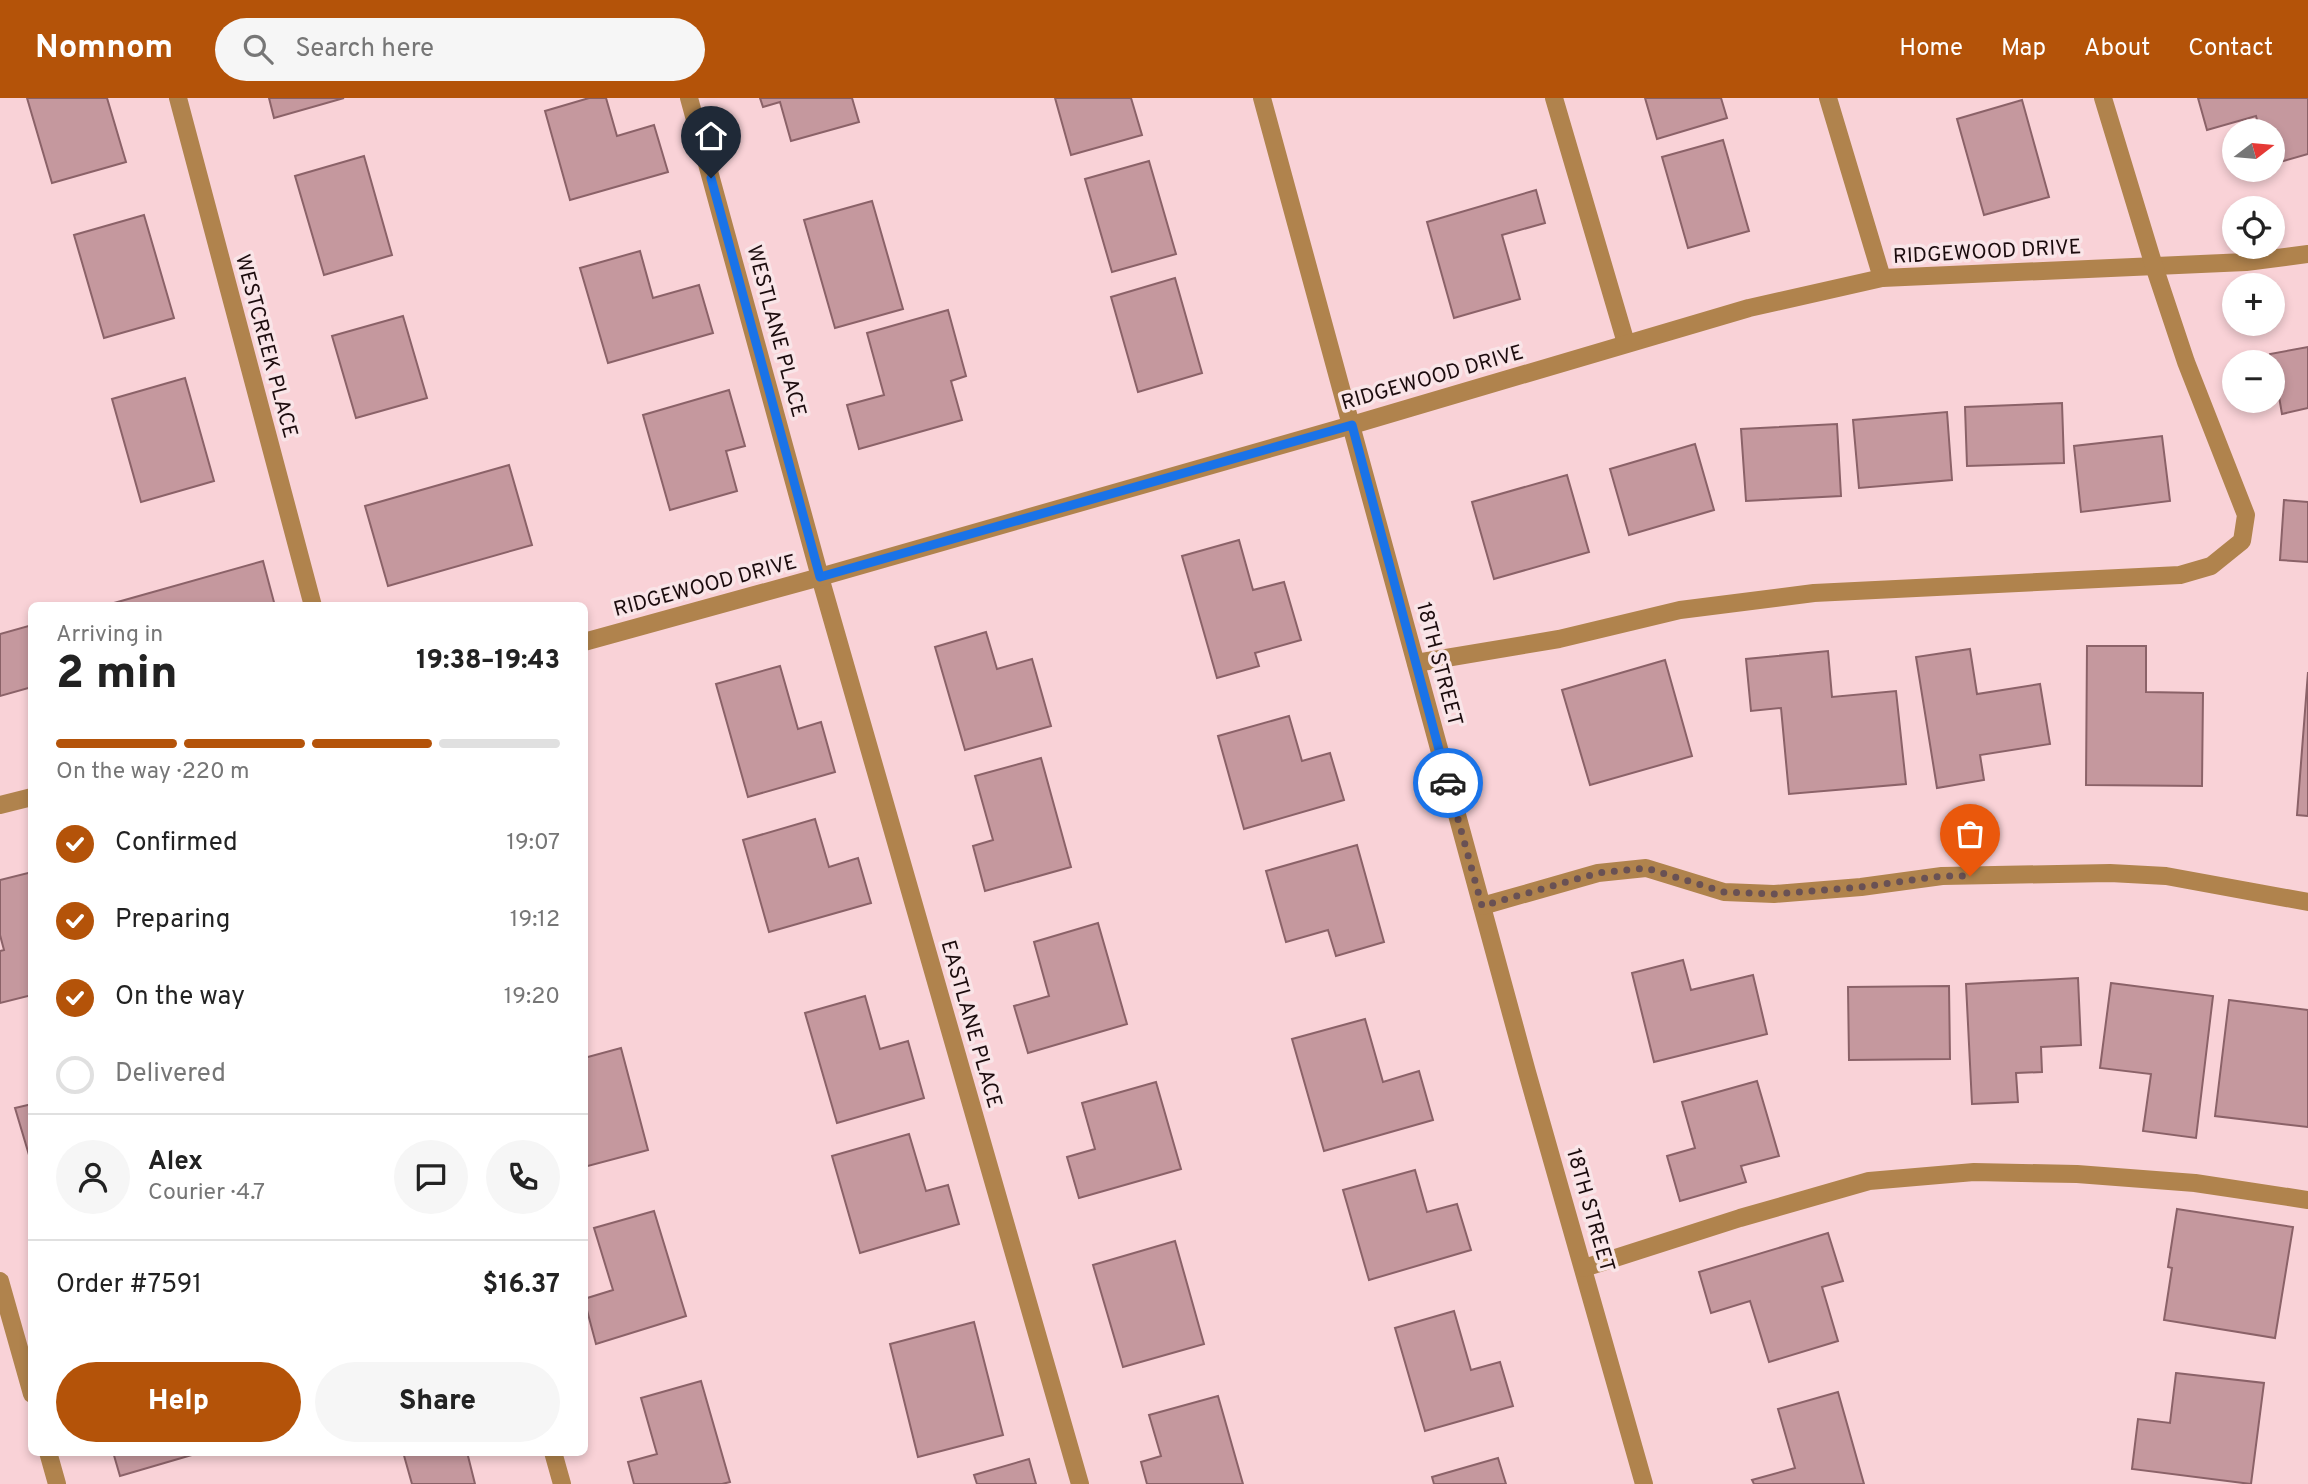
<!DOCTYPE html>
<html lang="en">
<head>
<meta charset="utf-8">
<style>
  body { margin:0; font-family:Overpass,sans-serif; background:#f6f6f6; color:#222; height:100vh; display:flex; flex-direction:column; font-size:26px; white-space:nowrap }
  * { box-sizing:border-box; margin:0 }
  p { font-size:23px; color:#767676 }
  .icon { flex:none; width:38px; height:38px; fill:none; stroke:currentColor; stroke-width:2; stroke-linecap:round; stroke-linejoin:round }
  .map { position:relative; flex:1; overflow:hidden }
  .side { position:absolute; left:28px; top:504px; width:560px; height:854px; display:flex; flex-direction:column; background:#fff; border-radius:10px; box-shadow:0 4px 10px #0003 }
  .side>* { flex:none }
  .needle { width:46px; rotate:74deg }
  .controls { position:absolute; left:2222px; top:21px; display:grid; gap:14px }
  .controls a { display:grid; place-items:center; width:63px; height:63px; border-radius:50%; background:#fff; box-shadow:0 4px 10px #0003; font-size:35px }
  .pin { position:absolute; display:grid; place-items:center; width:60px; height:60px; color:#fff; margin:-72px -30px; border-radius:50% 50% 50% 0; rotate:-45deg; box-shadow:0 0 7px #0007 }
  .pin .icon { rotate:45deg }
  .courier { position:absolute; display:grid; place-items:center; width:70px; height:70px; margin:-35px; border:5px solid #1a73e8; border-radius:50%; background:#fff; color:#222; box-shadow:0 2px 9px #0007 }
  .summary em { font-style:normal; font-weight:800 }
  .summary div { display:flex; flex-direction:column-reverse }
  .summary { display:flex; align-items:center; justify-content:space-between; height:119px; padding:0 28px }
  h1 { font-size:46px; font-weight:800; line-height:52px }
  .bar { display:grid; grid-template-columns:repeat(4,1fr); gap:10px 7px; align-content:center; height:84px; padding:0 28px }
  .bar i { height:9px; border-radius:5px; background:#e0e0e0 }
  .bar .selected { background:#b45309 }
  .bar p { grid-column:span 4 }
  .line { display:flex; align-items:center; gap:18px; padding:0 28px; border-top:2px solid #e0e0e0 }
  .line div { flex:1 }
  .round { display:grid; place-items:center; flex:none; width:74px; height:74px; border-radius:37px; background:#f6f6f6 }
  ol { padding:0 28px; list-style:none }
  li { display:flex; align-items:center; gap:21px; height:77px }
  li p { margin-inline-start:auto }
  li .icon { padding:7px; border-radius:50%; background:#b45309; color:#fff; stroke-width:4 }
  li:last-child { color:#767676 }
  li i { width:38px; height:38px; border:4px solid #e0e0e0; border-radius:50% }
  .action { display:flex; gap:14px; margin-top:auto; padding:14px 28px }
  .action a { flex:1; height:80px; border-radius:42px; background:#b45309; color:#fff; font-size:28px; font-weight:800; line-height:80px; text-align:center }
  .action a+a { background:#f6f6f6; color:#222 }
  header { display:flex; align-items:center; gap:42px; box-sizing:border-box; height:98px; padding:0 35px; background:#b45309; color:#fff }
  header strong { font-size:33px }
  nav { display:flex; gap:38px; margin-inline-start:auto; font-size:24px }
  .search { width:490px; height:63px; background:#f6f6f6; display:flex; align-items:center; gap:18px; box-sizing:border-box; padding:0 24px; border-radius:38px; color:#767676; font-size:26px }
  .map>svg:first-child { display:block }
</style>
</head>
<body>
<header>
<strong>Nomnom</strong>
<div class="search"><svg class="icon" aria-label="search" viewBox="0 0 24 24"><circle cx="10" cy="10" r="6"/><path d="M15 15l6 6"/></svg>Search here</div>
<nav><a>Home</a><a>Map</a><a>About</a><a>Contact</a></nav>
</header>
<div class="map">
<svg width="2308" height="1386" viewBox="0 0 2308 1386">
  <rect width="100%" height="100%" fill="#f9d2d7"/>
  <g fill="#c5989e" stroke="#8b6268" stroke-width="2">
    <path d="M27,0H107L126,64L52,85Z"/>
    <path d="M269,0H344L274,20Z"/>
    <path d="M589,0H606L617,38L654,27L668,74L570,102L545,13Z"/>
    <path d="M760,0H852L859,24L791,43L780,4L763,9Z"/>
    <path d="M1055,0H1131L1142,37L1071,57Z"/>
    <path d="M1645,0H1721L1727,20L1657,41Z"/>
    <path d="M2198,0H2308V56L2273,66V33H2260L2256,18L2207,32Z"/>
    <path d="M2022,2L2049,99L1984,117L1957,21Z"/>
    <path d="M1723,42L1749,133L1688,150L1662,59Z"/>
    <path d="M364,58L392,157L324,177L295,78Z"/>
    <path d="M1149,63L1176,156L1112,174L1085,81Z"/>
    <path d="M1536,92L1545,125L1502,137L1520,201L1454,220L1427,124Z"/>
    <path d="M872,103L903,211L835,230L804,122Z"/>
    <path d="M144,117L174,220L104,240L74,137Z"/>
    <path d="M640,153L653,200L699,187L713,235L608,265L580,170Z"/>
    <path d="M1175,180L1202,275L1138,294L1111,199Z"/>
    <path d="M948,212L966,278L951,283L962,322L859,351L847,307L884,297L867,235Z"/>
    <path d="M403,218L427,300L356,320L332,238Z"/>
    <path d="M2308,249V310L2282,316L2273,264H2271L2270,256Z"/>
    <path d="M185,280L214,383L141,404L112,301Z"/>
    <path d="M729,292L745,348L726,353L737,393L670,412L643,317Z"/>
    <path d="M2062,305L2064,365L1967,368L1965,309Z"/>
    <path d="M1947,314L1952,382L1859,390L1853,322Z"/>
    <path d="M1837,326L1841,398L1746,403L1741,331Z"/>
    <path d="M2162,338L2170,403L2081,414L2074,348Z"/>
    <path d="M1695,346L1714,412L1629,437L1610,371Z"/>
    <path d="M509,367L532,447L388,488L365,408Z"/>
    <path d="M1567,377L1589,454L1494,481L1472,404Z"/>
    <path d="M2284,402L2308,404V464L2280,462Z"/>
    <path d="M1239,442L1253,492L1284,484L1301,542L1255,555L1259,568L1217,580L1182,458Z"/>
    <path d="M263,463L275,508H115L114,505Z"/>
    <path d="M32,527V589L0,598V536Z"/>
    <path d="M986,534L997,571L1032,561L1051,628L965,652L935,549Z"/>
    <path d="M2087,548H2146V594L2203,595L2202,688L2086,687Z"/>
    <path d="M1970,551L1977,596L2040,586L2050,646L1980,657L1984,682L1937,690L1916,559Z"/>
    <path d="M1828,553L1832,599L1896,593L1906,686L1789,696L1781,610L1751,613L1746,561Z"/>
    <path d="M1665,562L1692,658L1590,687L1562,592Z"/>
    <path d="M780,568L798,631L821,624L835,674L748,699L716,586Z"/>
    <path d="M2308,574V718L2297,717Z"/>
    <path d="M1289,618L1302,663L1330,655L1344,702L1244,731L1218,638Z"/>
    <path d="M1041,660L1071,769L985,793L973,748L993,742L975,678Z"/>
    <path d="M815,721L829,769L858,760L871,805L769,834L743,742Z"/>
    <path d="M1357,747L1384,844L1336,858L1328,832L1286,844L1266,773Z"/>
    <path d="M32,774V897L0,905V853L4,852L0,837V782Z"/>
    <path d="M1098,825L1127,926L1028,955L1014,908L1049,898L1034,844Z"/>
    <path d="M1683,862L1691,892L1753,877L1767,936L1654,964L1632,875Z"/>
    <path d="M2078,880L2081,947L2041,949L2042,974L2016,975L2018,1004L1972,1006L1966,886Z"/>
    <path d="M2111,885L2213,898L2196,1040L2143,1033L2151,976L2100,970Z"/>
    <path d="M1949,888L1950,961L1849,962L1848,889Z"/>
    <path d="M865,898L880,951L908,943L924,1000L837,1025L805,915Z"/>
    <path d="M2229,902L2308,912V1029L2215,1018Z"/>
    <path d="M1365,921L1383,984L1419,973L1433,1022L1324,1053L1292,941Z"/>
    <path d="M621,950L648,1052L584,1069V960Z"/>
    <path d="M1757,983L1779,1058L1741,1068L1746,1084L1680,1103L1667,1058L1695,1050L1682,1004Z"/>
    <path d="M1156,984L1181,1071L1079,1100L1067,1059L1095,1051L1082,1005Z"/>
    <path d="M32,1006V1057H29L15,1010Z"/>
    <path d="M909,1036L926,1093L948,1087L959,1126L860,1155L832,1058Z"/>
    <path d="M1415,1072L1427,1114L1457,1106L1471,1152L1369,1182L1343,1092Z"/>
    <path d="M2177,1111L2293,1129L2275,1240L2164,1222L2172,1170L2168,1169Z"/>
    <path d="M654,1113L686,1218L596,1246L584,1201L613,1192L594,1130Z"/>
    <path d="M1828,1135L1843,1183L1822,1189L1838,1243L1769,1264L1750,1203L1711,1215L1699,1174Z"/>
    <path d="M1175,1143L1204,1246L1123,1269L1093,1167Z"/>
    <path d="M1454,1213L1471,1272L1500,1264L1513,1308L1425,1333L1395,1230Z"/>
    <path d="M974,1224L1003,1337L918,1359L890,1246Z"/>
    <path d="M2176,1275L2264,1285L2251,1386L2132,1371L2138,1321L2170,1325Z"/>
    <path d="M701,1283L730,1384L722,1386H634L628,1364L657,1356L641,1300Z"/>
    <path d="M1838,1294L1864,1386H1754L1752,1382L1795,1370L1778,1311Z"/>
    <path d="M1218,1298L1243,1386H1147L1141,1364L1161,1358L1149,1317Z"/>
    <path d="M113,1354H202L120,1378Z"/>
    <path d="M403,1354H467L475,1386H412Z"/>
    <path d="M1498,1360L1506,1386H1434L1432,1379Z"/>
    <path d="M1029,1361L1036,1386H977L974,1377Z"/>
  </g>
  <g fill="none" stroke-linecap="round" stroke-linejoin="round">
    <g stroke="#b0834d" stroke-width="18">
      <path d="M178,0L313,508"/>
      <path d="M689,0L820,479L1080,1386"/>
      <path d="M1262,0L1527,974L1644,1386"/>
      <path d="M1554,0L1626,245"/>
      <path d="M1828,0L1882,180"/>
      <path d="M584,544L820,479L1352,327L1749,210L1882,180L2246,164L2308,156"/>
      <path d="M1416,565L1559,541L1680,512L1814,495L2180,477L2211,468L2242,443L2246,417L2186,264L2154,168L2103,0"/>
      <path d="M0,707L32,699"/>
      <path d="M1482,808L1598,775L1646,770L1724,794L1774,796L1861,789L1942,778L2110,775L2166,778L2308,804"/>
      <path d="M1584,1170L1740,1120L1869,1083L1974,1074L2077,1076L2195,1085L2308,1102"/>
      <path d="M0,1183L32,1296"/>
      <path d="M48,1354L57,1386"/>
      <path d="M553,1354L562,1386"/>
    </g>
  </g>
  <g fill="none" stroke-linecap="round" stroke-linejoin="round">
    <path stroke="#695154" stroke-width="7" stroke-dasharray="0 12.6" d="M1448,685L1482,808L1598,775L1646,770L1724,794L1774,796L1861,789L1942,778H1970"/>
    <path stroke="#1a73e8" stroke-width="9" d="M711,80L820,479L1352,327L1448,685"/>
  </g>
  <g text-anchor="middle" stroke-width="7" stroke-linejoin="round" paint-order="stroke">
    <g font-size="21" fill="#1c0c0e" stroke="#f9e5e8">
      <text transform="translate(1987 153) rotate(-3)" y="7">RIDGEWOOD DRIVE</text>
      <text transform="translate(777 233) rotate(75)" y="7">WESTLANE PLACE</text>
      <text transform="translate(267 248) rotate(75)" y="7">WESTCREEK PLACE</text>
      <text transform="translate(1432 279) rotate(-16)" y="7">RIDGEWOOD DRIVE</text>
      <text transform="translate(705 487) rotate(-15)" y="7">RIDGEWOOD DRIVE</text>
      <text transform="translate(1440 566) rotate(75)" y="7">18TH STREET</text>
      <text transform="translate(972 926) rotate(74)" y="7">EASTLANE PLACE</text>
      <text transform="translate(1591 1112) rotate(74)" y="7">18TH STREET</text>
    </g>
  </g>
</svg>
<div class="controls">
<a><svg class="needle" viewBox="-14 -14 28 28"><path d="M0-13l5 13h-10z" fill="#e53935"/><path d="M0 13l5-13h-10z" fill="#767676"/></svg></a>
<a><svg class="icon" aria-label="locate" viewBox="0 0 24 24"><circle cx="12" cy="12" r="6"/><path d="M12 2v4M12 18v4M2 12h4M18 12h4"/></svg></a>
<a>+</a>
<a>−</a>
</div>
<div class="pin" style="left:1970px;top:778px;background:#ea580c"><svg class="icon" aria-label="bag" viewBox="0 0 24 24"><path d="M5 8h14l-1 12H6zM9 8a3 3 0 0 1 6 0"/></svg></div>
<div class="pin" style="left:711px;top:80px;background:#1f2937"><svg class="icon" aria-label="home" viewBox="0 0 24 24"><path d="M3 11l9-7 9 7M6 9v11h12V9"/></svg></div>
<div class="courier" style="left:1448px;top:685px"><svg class="icon" aria-label="car" viewBox="0 0 24 24"><path d="M5 17H2v-5l4-1 3-4h7l3 4 3 1v5h-3M9 17h6M6 11h13"/><circle cx="7" cy="17" r="2"/><circle cx="17" cy="17" r="2"/></svg></div>
<section class="side">
<div class="summary"><div><h1>2 min</h1><p>Arriving in</p></div><em>19:38–19:43</em></div>
<div class="bar"><i class="selected"></i><i class="selected"></i><i class="selected"></i><i></i><p>On the way · 220 m</p></div>
<ol>
<li><svg class="icon" aria-label="check" viewBox="0 0 24 24"><path d="M5 12l5 5 9-10"/></svg>Confirmed<p>19:07</p></li>
<li><svg class="icon" aria-label="check" viewBox="0 0 24 24"><path d="M5 12l5 5 9-10"/></svg>Preparing<p>19:12</p></li>
<li><svg class="icon" aria-label="check" viewBox="0 0 24 24"><path d="M5 12l5 5 9-10"/></svg>On the way<p>19:20</p></li>
<li><i></i>Delivered</li>
</ol>
<div class="line" style="height:126px"><a class="round"><svg class="icon" aria-label="person" viewBox="0 0 24 24"><circle cx="12" cy="8" r="4"/><path d="M4 21q1-7 8-7t8 7"/></svg></a><div><b>Alex</b><p>Courier · 4.7</p></div><a class="round"><svg class="icon" aria-label="chat" viewBox="0 0 24 24"><path d="M4 5h16v11H9l-5 4z"/></svg></a><a class="round"><svg class="icon" aria-label="phone" viewBox="0 0 24 24"><path d="M5 4h4l2 5-3 2q2 4 5 5l2-3 5 2v4C11 20 4 13 5 4z"/></svg></a></div>
<div class="line" style="height:91px"><div>Order #7591</div><b>$16.37</b></div>
<div class="action"><a>Help</a><a>Share</a></div>
</section>
</div>
</body>
</html>
